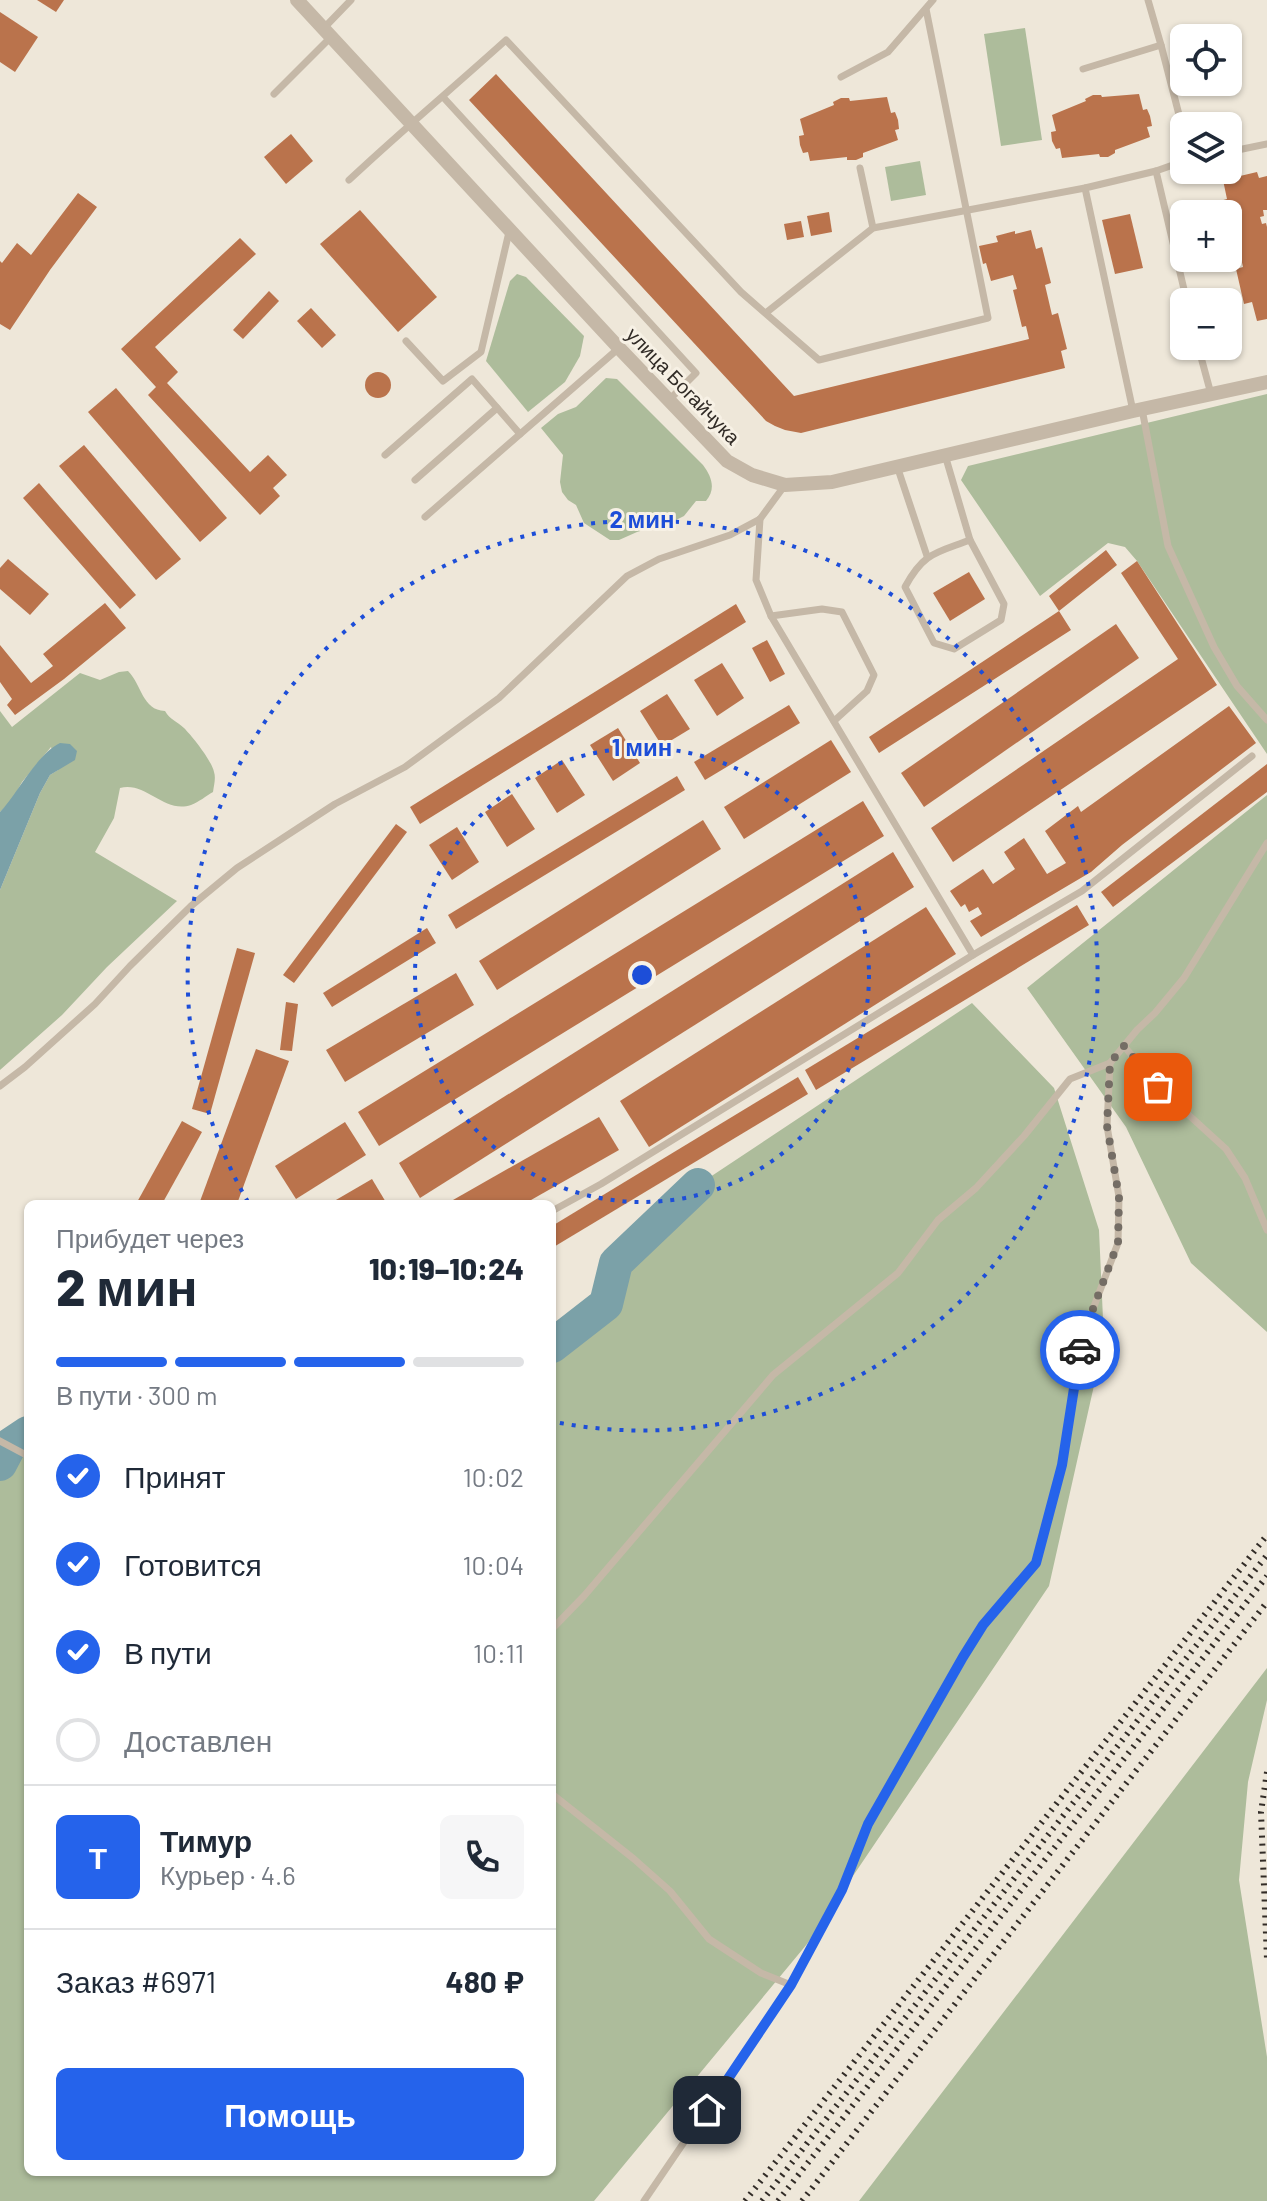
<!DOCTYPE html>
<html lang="ru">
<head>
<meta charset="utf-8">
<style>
  body { margin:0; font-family:Barlow,sans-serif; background:#f6f6f7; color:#1f2937; height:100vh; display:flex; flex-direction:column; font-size:30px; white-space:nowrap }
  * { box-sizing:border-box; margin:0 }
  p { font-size:26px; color:#747a83 }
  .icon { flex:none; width:44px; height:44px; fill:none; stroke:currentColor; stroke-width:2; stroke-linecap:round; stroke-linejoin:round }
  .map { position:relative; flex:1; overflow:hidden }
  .details { position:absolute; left:24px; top:1200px; width:532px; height:976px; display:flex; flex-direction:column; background:#fff; border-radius:12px; box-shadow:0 2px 6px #0004 }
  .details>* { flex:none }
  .tools { position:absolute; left:1170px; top:24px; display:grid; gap:16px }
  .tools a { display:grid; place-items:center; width:72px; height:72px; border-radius:12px; background:#fff; box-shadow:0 2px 6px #0004; font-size:40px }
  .pin { position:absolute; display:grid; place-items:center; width:68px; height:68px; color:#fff; margin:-34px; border-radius:16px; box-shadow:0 4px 12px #0006 }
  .courier { position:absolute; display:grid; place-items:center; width:80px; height:80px; margin:-40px; border:6px solid #2563eb; border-radius:50%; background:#fff; color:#222; box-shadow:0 2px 10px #0007 }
  .head em { font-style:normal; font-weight:800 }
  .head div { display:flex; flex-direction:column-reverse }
  .head { display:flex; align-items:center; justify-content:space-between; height:136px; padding:0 32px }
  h1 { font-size:52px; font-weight:800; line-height:60px }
  .bar { display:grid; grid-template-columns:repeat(4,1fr); gap:12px 8px; align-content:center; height:96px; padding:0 32px }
  .bar i { height:10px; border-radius:6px; background:#e0e1e3 }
  .bar .current { background:#2563eb }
  .bar p { grid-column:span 4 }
  .line { display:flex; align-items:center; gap:20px; padding:0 32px; border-top:2px solid #e0e1e3 }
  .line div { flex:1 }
  .round { display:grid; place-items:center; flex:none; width:84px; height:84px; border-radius:12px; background:#f6f6f7 }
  ol { padding:0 32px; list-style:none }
  li { display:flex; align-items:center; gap:24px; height:88px }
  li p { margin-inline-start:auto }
  li .icon { padding:8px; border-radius:50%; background:#2563eb; color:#fff; stroke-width:4 }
  li:last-child { color:#747a83 }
  li i { width:44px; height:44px; border:4px solid #e0e1e3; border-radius:50% }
  .cta { display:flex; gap:16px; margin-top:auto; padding:16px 32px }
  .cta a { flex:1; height:92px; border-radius:12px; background:#2563eb; color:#fff; font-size:32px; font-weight:800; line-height:92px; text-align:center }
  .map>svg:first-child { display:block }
</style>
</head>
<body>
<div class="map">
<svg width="1267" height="2201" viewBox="0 0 1267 2201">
  <rect width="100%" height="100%" fill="#eee7d9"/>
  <g fill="#adbc9b">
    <path d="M1025,28L1042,140L1001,146L984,34Z"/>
    <path d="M920,161L926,195L891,201L885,167Z"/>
    <path d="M517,274L526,277L584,336L580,356L565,382L528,412L486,361L510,281Z"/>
    <path d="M606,378L617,379L703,465C712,477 716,489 706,501H696L684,516L676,520L637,532L619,540H610L584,523L576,505L568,500L562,492L560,482L563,455L541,428L558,414L576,407Z"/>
    <path d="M1267,394V754L1137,561L1125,547L1108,543L1040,596L961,480L968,466Z"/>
    <path d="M128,671C142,685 142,710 165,711C170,720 177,721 184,728C192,736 212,761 214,772C216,778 214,785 213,792C206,796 199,802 191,805C164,814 146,781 120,788L114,818L95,852L177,901L107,967L62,1015L0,1070V890L40,793L50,775L58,770L51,747L22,782L12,800L0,812V711L12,727L80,673L100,680L119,672Z"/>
    <path d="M1267,795V1332L1191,1263L1126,1127L1027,988Z"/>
    <path d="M972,1003L1054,1088L1099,1230L1104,1341L1049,1586L807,1944L594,2201H0V1464L10,1445L28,1433V2172H552V1346L606,1304L616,1263L698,1185Z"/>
    <path d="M1267,1668V1700L1248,1782L1239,1880L1267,2057V2201H859Z"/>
  </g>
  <path fill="#7ba1a8" d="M60,743L70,744L77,751L75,760L50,775L40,793L0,890V812C18,793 37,754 60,743Z"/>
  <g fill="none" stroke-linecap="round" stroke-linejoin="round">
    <g stroke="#7ba1a8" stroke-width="34">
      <path d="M552,1346L606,1304L616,1263L698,1185"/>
      <path d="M0,1464L10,1445L28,1433"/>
    </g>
  </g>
  <g fill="#ba734c">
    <path d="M37,0H64L56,12Z"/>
    <path d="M0,12L38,37L15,72L0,62Z"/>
    <path d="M496,74L794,396L1029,339L1026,326L1022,327L1013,290L1017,289L1013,275L991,281L986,263L983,264L979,246L998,242L996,236L1015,231V234L1031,230L1036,249L1042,247L1051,283L1045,285L1052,315L1058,313L1067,349L1061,351L1065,368L801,433L785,430L775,426L766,421L469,100Z"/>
    <path d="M1139,94L1143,110L1147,109L1150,116L1152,126L1147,127L1150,137L1115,150V153L1108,157H1100L1099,154L1062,158L1060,148L1056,149L1052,141L1051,132L1056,131L1052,115L1086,101L1085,99L1093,95H1101L1102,97Z"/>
    <path d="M887,97L891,113L895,112L898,120L899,129L895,130L898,140L863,153V157L856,160H847V157L810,161L808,152L803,153L800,145L799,136L804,135L800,119L834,105L833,102L841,98H849L850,101Z"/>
    <path d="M291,134L313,161L286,184L264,157Z"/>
    <path d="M1257,172L1259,178L1267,176V210H1263L1264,216L1260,217L1262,224L1266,223L1267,227V319L1257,321L1252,302L1244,304L1236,269L1243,267L1236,236L1229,238L1228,214H1223L1220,201L1227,199L1223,180Z"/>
    <path d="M78,193L97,207L50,270L10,330L0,324V261L2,263L17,243L31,255Z"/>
    <path d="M360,210L437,297L398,332L320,244Z"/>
    <path d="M829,212L832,232L811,236L807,216Z"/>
    <path d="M1130,214L1143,268L1115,274L1102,220Z"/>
    <path d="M801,221L804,237L787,240L784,224Z"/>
    <path d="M240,238L256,254L155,347L178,372L167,383L250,472L268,455L287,475L273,488L280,496L260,515L148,395L156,387L121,349Z"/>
    <path d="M269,291L279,301L243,339L233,330Z"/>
    <path d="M311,308L336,335L322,348L297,321Z"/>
    <circle cx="378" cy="385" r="13"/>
    <path d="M116,388L227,518L200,542L88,412Z"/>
    <path d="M84,445L181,559L156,580L59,466Z"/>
    <path d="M39,483L136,595L120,609L23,498Z"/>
    <path d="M1106,550L1117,565L1059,611L1071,630L879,753L869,737L1059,611L1049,596Z"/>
    <path d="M8,559L49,594L30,615L0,589V568Z"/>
    <path d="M1137,561L1217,685L953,862L931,828L1178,659L1121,573Z"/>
    <path d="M969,572L985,599L950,621L933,593Z"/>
    <path d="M105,603L126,628L64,679L15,715L7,705L12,699L0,682V645L31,683L53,666L43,654Z"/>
    <path d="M736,604L746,622L420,824L410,807Z"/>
    <path d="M1116,624L1139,658L924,807L901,773Z"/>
    <path d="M767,640L785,674L770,682L752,648Z"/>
    <path d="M722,663L744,698L717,716L694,680Z"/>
    <path d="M667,694L690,729L662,746L640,711Z"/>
    <path d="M789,705L800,723L705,780L694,762Z"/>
    <path d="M1229,706L1256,743L1122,845L1091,872L981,937L970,921L982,914L978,907L969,912L965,904L961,907L950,891L983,869L993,884L1015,869L1004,852L1024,838L1047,874L1066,863L1045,831L1078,806L1081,812Z"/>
    <path d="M618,728L640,763L613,781L590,745Z"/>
    <path d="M831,740L851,772L744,839L724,807Z"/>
    <path d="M562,760L585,795L557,813L535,778Z"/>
    <path d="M1267,764V792L1113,907L1101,892Z"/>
    <path d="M677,776L685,790L456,929L448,915Z"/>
    <path d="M512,794L535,829L507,847L485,812Z"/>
    <path d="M863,801L884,836L379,1146L358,1112Z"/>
    <path d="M703,820L721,849L497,990L479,961Z"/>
    <path d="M396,824L407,832L294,983L283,975Z"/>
    <path d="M457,827L479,862L452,880L429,845Z"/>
    <path d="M893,852L914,887L420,1198L399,1163Z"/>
    <path d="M1077,905L1089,925L816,1090L805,1070Z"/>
    <path d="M926,907L956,954L649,1147L620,1101Z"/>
    <path d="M427,928L436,943L332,1007L323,993Z"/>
    <path d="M237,948L255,953L210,1114L192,1109Z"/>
    <path d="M456,973L474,1005L345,1082L326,1050Z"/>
    <path d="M286,1002L298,1004L292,1051L280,1050Z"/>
    <path d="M256,1049L289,1061L237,1204H199Z"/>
    <path d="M798,1077L808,1094L552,1248V1226Z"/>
    <path d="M599,1117L619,1150L524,1204H446Z"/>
    <path d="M182,1121L202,1132L162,1204H136Z"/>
    <path d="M345,1122L366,1155L296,1199L275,1166Z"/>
    <path d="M372,1179L387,1204H329Z"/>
  </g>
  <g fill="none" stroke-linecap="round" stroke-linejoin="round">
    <g stroke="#c5b8a7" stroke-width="7">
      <path d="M1148,0L1161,45"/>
      <path d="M323,29L351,0"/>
      <path d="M1083,69L1161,45L1184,134"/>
      <path d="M841,77L888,52L933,0"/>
      <path d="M274,94L331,37"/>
      <path d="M443,97L696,373L669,400"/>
      <path d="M1228,152L1267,144"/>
      <path d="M860,168L873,228"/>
      <path d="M1156,171L1187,302"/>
      <path d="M349,180C400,132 454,87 506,40L741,292L819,360L988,318L926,9"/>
      <path d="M1085,188L1133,411"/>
      <path d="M767,312L873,228L1085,188L1156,171L1184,161"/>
      <path d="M406,341L443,381L481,352L509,232"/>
      <path d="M1198,346L1211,394"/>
      <path d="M1142,409L1168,546L1214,647L1237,686L1267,720"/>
      <path d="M385,455L472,379L520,434"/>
      <path d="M945,455L970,540"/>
      <path d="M897,466L927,556"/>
      <path d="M415,480L497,408"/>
      <path d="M425,517L619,348"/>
      <path d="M760,519L756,580L771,616L973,955"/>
      <path d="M970,540L1004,604L1001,620L954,649L934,643L905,587C924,552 936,553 970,540Z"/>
      <path d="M771,616L822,609L842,612L874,675L867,691L834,721"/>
      <path d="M1124,1046L1158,1087L1226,1149L1245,1178L1267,1230"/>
      <path d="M0,1086L25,1067L95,1004L130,966L191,906L237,868L335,804L405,767L499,698L627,576L659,559L730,535L760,519L785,485"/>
      <path d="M552,1211L601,1184L973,955L1082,891L1252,756"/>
      <path d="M0,1441L28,1456"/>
      <path d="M552,1629L584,1596L773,1375L898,1273L938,1220L976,1188L1024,1136L1070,1079L1110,1063L1137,1030L1155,1013L1184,978L1267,843"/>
      <path d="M552,1794L634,1859L670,1891L709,1939L761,1973L791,1985"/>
      <path d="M644,2201L791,1985L842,1890L868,1824L983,1625L1036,1563L1062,1465L1082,1338L1118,1243L1119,1197L1107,1126L1110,1063"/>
    </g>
    <path stroke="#c5b8a7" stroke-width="14" d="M297,0L619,348L727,461L752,475L785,485L832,482L1133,411L1267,382"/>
    <g stroke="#322c27" stroke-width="6" stroke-dasharray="2 6" stroke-linecap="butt">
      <path d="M1267,1772L1261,1812L1267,1959"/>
      <path d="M745,2201L1267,1535"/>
      <path d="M762,2201L1267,1555"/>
      <path d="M778,2201L1267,1576"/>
      <path d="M802,2201L1267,1602"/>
    </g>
  </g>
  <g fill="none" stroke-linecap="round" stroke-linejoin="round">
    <path stroke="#746d65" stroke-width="8" stroke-dasharray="0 14.4" d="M1080,1350L1082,1338L1118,1243L1119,1197L1107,1126L1110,1063L1124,1046L1158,1087"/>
    <path stroke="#2563eb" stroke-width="10" d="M707,2110L791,1985L842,1890L868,1824L963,1657L983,1625L1036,1563L1062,1465L1080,1350"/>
  </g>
  <g fill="none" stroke="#1d4ed8" stroke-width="4" stroke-dasharray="4 8">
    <circle cx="642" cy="975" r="227"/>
    <path d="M248 1202A455 455 0 1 1 555 1422"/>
  </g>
  <g text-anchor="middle" stroke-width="6" stroke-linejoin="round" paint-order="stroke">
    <g font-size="20" fill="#322c27" stroke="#f7f1e5">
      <text transform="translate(683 386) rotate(46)" y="7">улица Богайчука</text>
    </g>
  </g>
  <circle cx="642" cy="975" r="12" fill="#1d4ed8" stroke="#f7f1e5" stroke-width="4"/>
  <g font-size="24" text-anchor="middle" font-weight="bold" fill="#1d4ed8" stroke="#f7f1e5" stroke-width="6" stroke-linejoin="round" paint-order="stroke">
    <text x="642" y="528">2 мин</text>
    <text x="642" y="756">1 мин</text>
  </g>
</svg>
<div class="tools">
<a><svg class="icon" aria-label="locate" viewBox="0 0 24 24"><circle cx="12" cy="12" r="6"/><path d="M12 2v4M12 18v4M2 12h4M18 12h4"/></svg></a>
<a><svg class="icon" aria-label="layers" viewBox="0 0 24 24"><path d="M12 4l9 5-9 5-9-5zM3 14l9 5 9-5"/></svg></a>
<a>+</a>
<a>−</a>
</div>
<div class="pin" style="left:1158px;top:1087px;background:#ea580c"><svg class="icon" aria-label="bag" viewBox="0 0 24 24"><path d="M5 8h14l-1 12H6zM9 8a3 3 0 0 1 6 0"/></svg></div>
<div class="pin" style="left:707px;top:2110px;background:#1f2937"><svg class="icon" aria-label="home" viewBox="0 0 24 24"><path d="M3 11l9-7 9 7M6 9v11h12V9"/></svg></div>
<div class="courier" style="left:1080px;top:1350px"><svg class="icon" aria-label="car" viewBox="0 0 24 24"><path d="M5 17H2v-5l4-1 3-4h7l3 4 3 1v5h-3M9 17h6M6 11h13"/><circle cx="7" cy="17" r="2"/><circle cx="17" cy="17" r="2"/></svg></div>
<section class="details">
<div class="head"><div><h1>2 мин</h1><p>Прибудет через</p></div><em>10:19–10:24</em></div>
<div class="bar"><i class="current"></i><i class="current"></i><i class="current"></i><i></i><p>В пути · 300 m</p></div>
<ol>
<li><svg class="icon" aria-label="check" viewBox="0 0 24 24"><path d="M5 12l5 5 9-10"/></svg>Принят<p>10:02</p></li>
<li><svg class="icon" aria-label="check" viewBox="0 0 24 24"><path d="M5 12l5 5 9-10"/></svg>Готовится<p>10:04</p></li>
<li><svg class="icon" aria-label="check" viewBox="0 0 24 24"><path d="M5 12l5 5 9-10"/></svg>В пути<p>10:11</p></li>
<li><i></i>Доставлен</li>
</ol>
<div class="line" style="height:144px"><b class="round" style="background:#2563eb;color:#fff">Т</b><div><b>Тимур</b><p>Курьер · 4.6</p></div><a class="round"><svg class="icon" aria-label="phone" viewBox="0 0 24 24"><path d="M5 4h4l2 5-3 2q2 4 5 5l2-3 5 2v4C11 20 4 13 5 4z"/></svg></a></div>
<div class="line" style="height:104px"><div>Заказ #6971</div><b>480 ₽</b></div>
<div class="cta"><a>Помощь</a></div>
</section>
</div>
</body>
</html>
